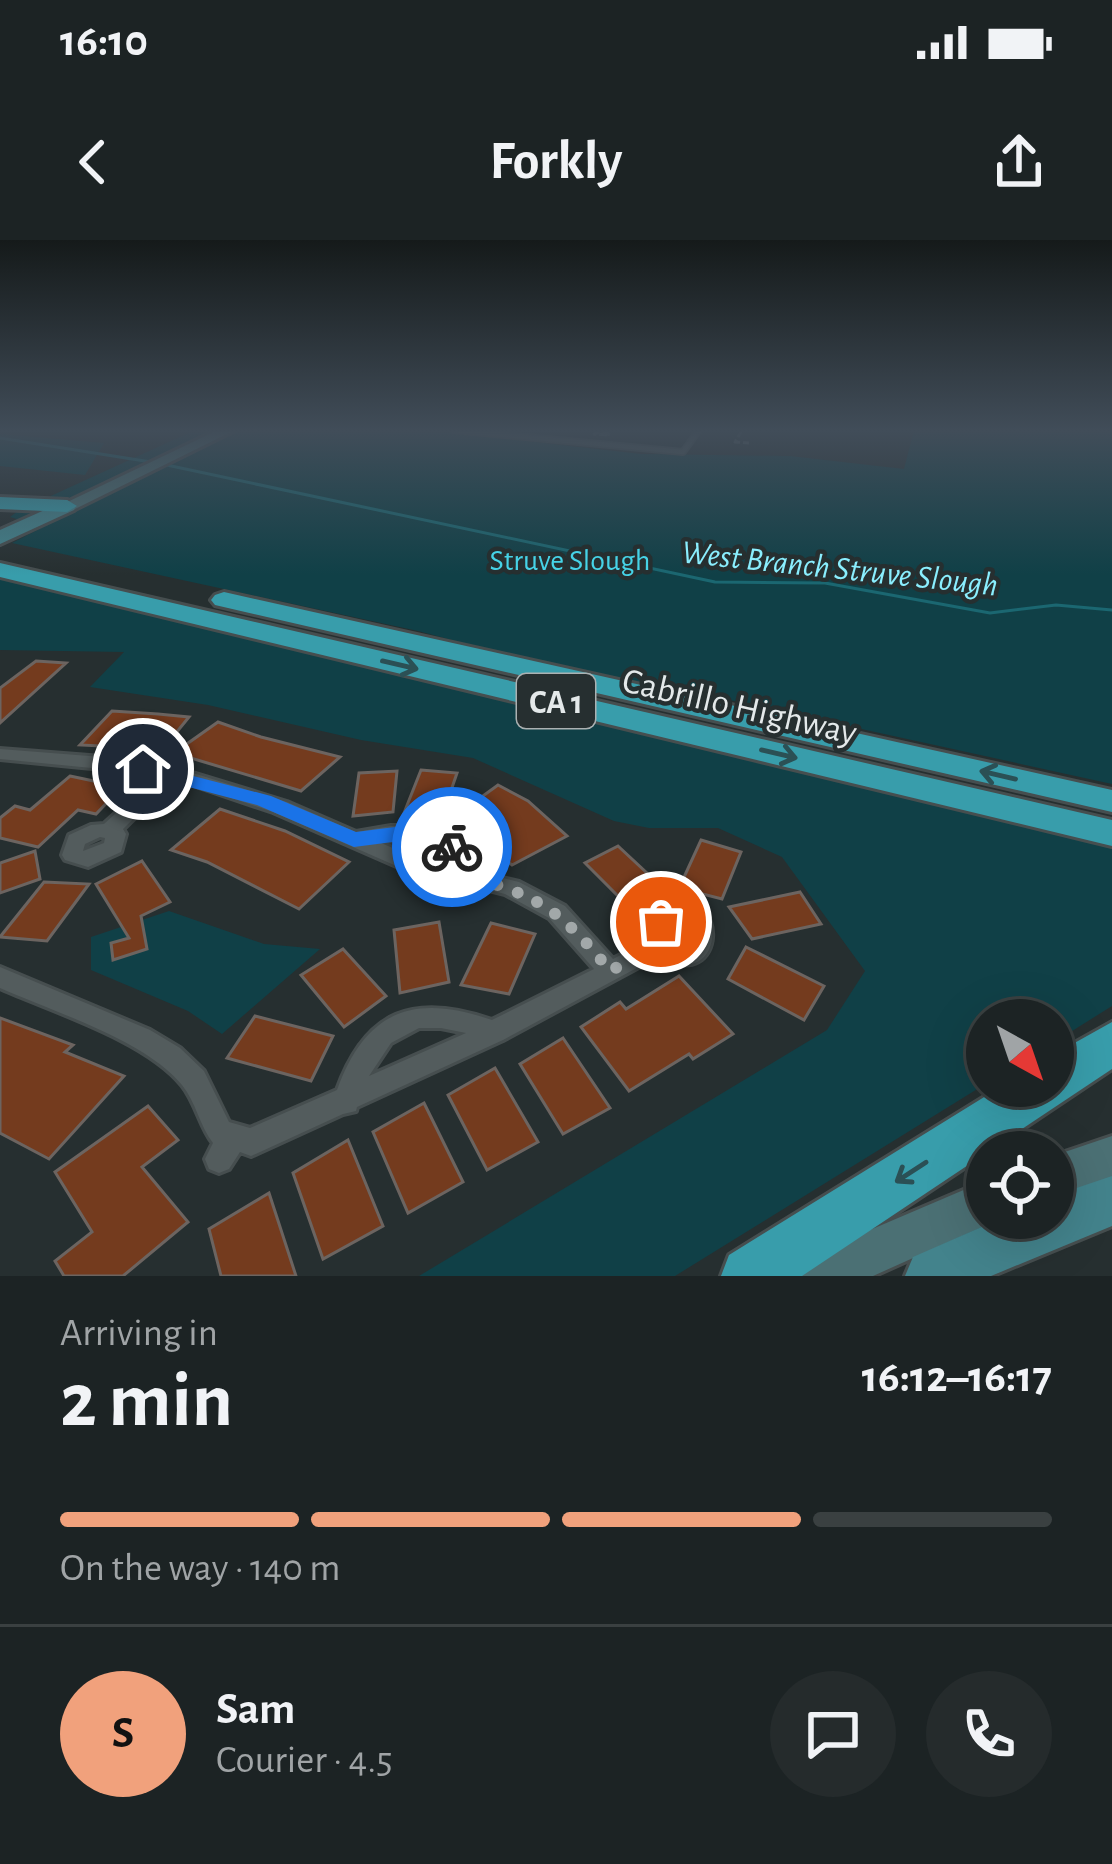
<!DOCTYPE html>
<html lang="en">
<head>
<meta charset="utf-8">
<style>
  body { margin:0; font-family:"Alegreya Sans",sans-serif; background:#252b2c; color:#f1f3f6; height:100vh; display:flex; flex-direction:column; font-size:45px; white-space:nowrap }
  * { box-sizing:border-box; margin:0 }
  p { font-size:39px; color:#a0a4a6 }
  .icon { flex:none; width:66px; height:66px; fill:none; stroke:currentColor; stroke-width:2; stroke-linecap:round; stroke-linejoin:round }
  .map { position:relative; height:1036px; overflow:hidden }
  .side { display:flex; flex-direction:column; background:#1c2324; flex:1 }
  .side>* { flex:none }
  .needle { width:78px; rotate:140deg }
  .fabs { position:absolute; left:966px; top:759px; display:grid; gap:24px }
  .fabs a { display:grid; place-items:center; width:108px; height:108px; border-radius:50%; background:#1c2324; box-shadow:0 12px 48px #0002,0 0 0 3px #3a4041; font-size:60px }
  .pin { position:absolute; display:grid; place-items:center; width:102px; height:102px; color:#fff; margin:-51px; border:6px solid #fff; border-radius:50%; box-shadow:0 3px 12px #0007 }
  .courier { position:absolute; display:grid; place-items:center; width:120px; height:120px; margin:-60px; border:9px solid #1a73e8; border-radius:50%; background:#fff; color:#222; box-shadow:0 3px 15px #0007 }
  .headline em { font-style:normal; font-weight:600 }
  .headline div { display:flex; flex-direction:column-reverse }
  .headline { display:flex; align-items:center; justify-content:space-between; height:204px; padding:0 60px }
  h1 { font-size:78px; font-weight:600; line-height:90px }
  .bar { display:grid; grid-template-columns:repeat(4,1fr); gap:18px 12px; align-content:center; height:144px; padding:0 60px }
  .bar i { height:15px; border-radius:9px; background:#3a4041 }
  .bar .current { background:#f1a17c }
  .bar p { grid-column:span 4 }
  .line { display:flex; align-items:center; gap:30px; padding:0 60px; border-top:3px solid #3a4041 }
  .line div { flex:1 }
  .round { display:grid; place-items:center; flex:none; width:126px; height:126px; border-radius:63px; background:#252b2c }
  .status { display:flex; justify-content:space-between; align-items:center; height:84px; padding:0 60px; background:#1c2324; direction:ltr }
  .status svg { height:33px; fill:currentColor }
  header { display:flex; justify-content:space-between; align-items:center; height:156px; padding:0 60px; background:#1c2324; font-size:54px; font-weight:600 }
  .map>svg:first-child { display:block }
</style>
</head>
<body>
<div class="status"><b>16:10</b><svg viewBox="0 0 49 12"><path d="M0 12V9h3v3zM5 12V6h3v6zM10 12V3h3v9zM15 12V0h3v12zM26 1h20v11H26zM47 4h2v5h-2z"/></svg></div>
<header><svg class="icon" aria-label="back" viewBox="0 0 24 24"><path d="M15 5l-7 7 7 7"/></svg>Forkly<svg class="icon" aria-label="share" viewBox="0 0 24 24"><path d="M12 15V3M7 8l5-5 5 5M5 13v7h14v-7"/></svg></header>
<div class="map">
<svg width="1112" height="1036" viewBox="0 0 1112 1036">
  <rect width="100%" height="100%" fill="#262f30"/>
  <g fill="#104047">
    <path d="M195,190H429L641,214L790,216L904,229L914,190H1112V544L702,454L703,467L418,391L12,303L43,287L10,277L18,271Z"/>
    <path d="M0,194L104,203L85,235L0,226Z"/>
    <path d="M0,338L1112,608V766L1053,803V780H987V843L675,1036H419L827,790L865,731L782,617L718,588H649L614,581L473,518L361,500L208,465L90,447L124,412L0,410Z"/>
    <path d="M169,671L264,704L320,709L222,794L188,771L91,730V697Z"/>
  </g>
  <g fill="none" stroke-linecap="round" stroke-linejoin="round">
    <g stroke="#1b6771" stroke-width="3">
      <path d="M0,198L151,222"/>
      <path d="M162,224L715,342L825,343L990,373L1056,365L1112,370"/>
    </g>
  </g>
  <g fill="#743b1e" stroke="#6c6460" stroke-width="3">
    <path d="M36,421L66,423L0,483V448Z"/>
    <path d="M112,471L158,474L189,477L163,509L80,505Z"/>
    <path d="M218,482L261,497L340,517L301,551L174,513Z"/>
    <path d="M421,530L457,533L443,574L404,573Z"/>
    <path d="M397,531L393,572L353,576L359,533Z"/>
    <path d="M70,536L122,547L96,574L78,570L38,607L0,598V578L15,566L30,570Z"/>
    <path d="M498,545L528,561L567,596L512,625L451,579Z"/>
    <path d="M220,569L285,591L349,622L299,669L207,622L171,610Z"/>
    <path d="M701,600L741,612L722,659L679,648Z"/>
    <path d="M618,606L663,648L630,668L585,623Z"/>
    <path d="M35,611L40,639L0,653V623Z"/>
    <path d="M142,621L170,662L141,676L147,709L113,720L111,703L129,698L96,644Z"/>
    <path d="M44,642L89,644L47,701L0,697Z"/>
    <path d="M800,652L821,684L752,699L729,667Z"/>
    <path d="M439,682L449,742L400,753L394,690Z"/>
    <path d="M491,683L535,694L509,754L461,745Z"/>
    <path d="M746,707L824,746L804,780L728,739Z"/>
    <path d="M343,709L386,756L344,787L301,735Z"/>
    <path d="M679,736L733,794L693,819L689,814L629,851L581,787L620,762L626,769Z"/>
    <path d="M255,776L333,796L311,841L227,818Z"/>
    <path d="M0,778L73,805L65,812L124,836L49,919L0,893Z"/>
    <path d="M563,798L610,868L563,894L520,824Z"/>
    <path d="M495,828L538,902L487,930L448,855Z"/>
    <path d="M424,863L463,942L408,973L373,892Z"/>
    <path d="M148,866L178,900L142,927L188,982L123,1036H64L55,1021L92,992L55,932Z"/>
    <path d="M348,900L383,986L323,1019L293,933Z"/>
    <path d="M269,953L296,1036H221L209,989Z"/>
  </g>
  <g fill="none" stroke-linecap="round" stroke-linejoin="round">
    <g stroke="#464e4f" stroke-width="8">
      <path id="lane" d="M454,190L683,212L699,190"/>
    </g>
    <g stroke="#464e4f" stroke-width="6">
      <path id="street" d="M0,509L102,517L196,534L287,562L356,592L391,586H422L442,592L454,600L474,631L519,642L565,666L613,719L650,700C650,686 654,674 667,668C729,640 728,756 659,716L503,800L357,867L356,871L343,874L251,916L240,912L229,929L219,933L209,929L205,919L213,903C200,887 196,862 182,845C145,800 54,772 0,748V727L150,790L180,808L204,831L229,882L250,888L337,850C366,770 414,753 492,780L594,729L549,678L505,654L401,628L273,572L193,545L172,541L123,589L126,594L121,612L88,627L65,620L62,615L69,595L91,585L104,584L154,538L102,529L0,519ZM100,597L105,598L104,603L83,611L85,604ZM407,599C428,600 441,607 451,626L413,617L379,602ZM680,681L686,682L692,690L691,700L685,706L678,705L672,698L673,687ZM419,788H441L466,793L369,836L391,803Z"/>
    </g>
    <g stroke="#464e4f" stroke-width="6">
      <g id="secondary">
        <path d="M218,190H235L73,270L59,266Z"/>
        <path d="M1112,896V938L1053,960V916Z"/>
        <path d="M987,940V978H1002L873,1036H795L802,1019Z"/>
      </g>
    </g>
    <g stroke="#464e4f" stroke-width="6">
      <g id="primary">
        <path d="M67,260L76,266L74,270L0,304V290Z"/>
        <path d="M1112,936V986L991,1036H905L913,1017L1002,978H1053V956Z"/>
      </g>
    </g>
    <g stroke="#464e4f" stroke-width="6">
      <g id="highway">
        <path d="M0,257L67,260L77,266L67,272L0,269Z"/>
        <path d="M0,323L1112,580V606L0,337Z"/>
        <path d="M224,352L1112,550V572L215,365L211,360L215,355Z"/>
        <path d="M1112,782V829L802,1036H721L729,1015L1002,846H1053V815Z"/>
      </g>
    </g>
    <g stroke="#676f70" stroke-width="3" stroke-dasharray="8 3" stroke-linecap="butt">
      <path d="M742,190L735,202L749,203"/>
      <path d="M603,191L610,195L594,194Z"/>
    </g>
    <use href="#lane" stroke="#535c5d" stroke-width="4.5"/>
    <use href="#street" fill="#535c5d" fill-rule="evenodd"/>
    <use href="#secondary" fill="#4b7074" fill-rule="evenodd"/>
    <use href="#primary" fill="#43838c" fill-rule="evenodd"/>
    <use href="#highway" fill="#389dab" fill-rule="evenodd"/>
  </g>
  <defs><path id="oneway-shaft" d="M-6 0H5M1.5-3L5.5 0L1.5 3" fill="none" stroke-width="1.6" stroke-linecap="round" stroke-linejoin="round" transform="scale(3)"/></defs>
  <g stroke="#2b5055">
    <use href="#oneway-shaft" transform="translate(400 425) rotate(13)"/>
    <use href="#oneway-shaft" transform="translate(779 514) rotate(13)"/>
    <use href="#oneway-shaft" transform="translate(998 535) rotate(-167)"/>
    <use href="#oneway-shaft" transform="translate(911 932) rotate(147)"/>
  </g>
  <linearGradient id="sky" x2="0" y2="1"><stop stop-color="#151a1a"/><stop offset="0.57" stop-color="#414d59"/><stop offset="1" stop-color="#414d59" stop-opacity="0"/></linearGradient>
  <rect width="1112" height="335" fill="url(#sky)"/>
  <path fill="#1a73e8" d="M143,523L271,556L356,592L418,584L463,607L452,615L416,599L354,607L257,565L136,533V525Z"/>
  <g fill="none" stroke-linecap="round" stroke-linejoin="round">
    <path stroke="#a2a8a9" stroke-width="12" stroke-dasharray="0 21.6" d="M452,607L466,636C537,654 564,673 610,731L662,704L657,694L661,682"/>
  </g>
  <g text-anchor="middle" stroke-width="9" stroke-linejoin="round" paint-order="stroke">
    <g font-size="30" fill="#46d3e7" stroke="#262f30">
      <text x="570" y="330">Struve Slough</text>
    </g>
    <g font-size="33" font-style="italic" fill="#8aeefe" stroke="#262f30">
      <text transform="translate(840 327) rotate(6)" y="12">West Branch Struve Slough</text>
    </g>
    <rect fill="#262f30" stroke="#abb1b2" stroke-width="3" x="517" y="434" width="78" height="54" rx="9"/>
    <g font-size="33" font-weight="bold" fill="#e4e9ea">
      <text x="556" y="473">CA 1</text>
    </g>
    <g font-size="36" fill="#e4e9ea" stroke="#262f30">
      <text transform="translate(740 465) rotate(13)" y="13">Cabrillo Highway</text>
    </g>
  </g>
</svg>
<div class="fabs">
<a><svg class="needle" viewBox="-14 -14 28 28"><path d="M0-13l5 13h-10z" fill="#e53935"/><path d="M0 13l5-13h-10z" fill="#a0a4a6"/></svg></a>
<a><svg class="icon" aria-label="locate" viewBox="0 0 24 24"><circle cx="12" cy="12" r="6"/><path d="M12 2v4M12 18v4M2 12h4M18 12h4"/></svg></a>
</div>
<div class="pin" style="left:661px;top:682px;background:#ea580c"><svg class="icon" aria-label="bag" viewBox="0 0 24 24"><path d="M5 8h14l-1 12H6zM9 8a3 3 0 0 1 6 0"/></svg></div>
<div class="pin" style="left:143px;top:529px;background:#1f2937"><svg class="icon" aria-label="home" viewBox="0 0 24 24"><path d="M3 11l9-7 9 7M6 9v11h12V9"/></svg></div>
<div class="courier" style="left:452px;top:607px"><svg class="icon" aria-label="bike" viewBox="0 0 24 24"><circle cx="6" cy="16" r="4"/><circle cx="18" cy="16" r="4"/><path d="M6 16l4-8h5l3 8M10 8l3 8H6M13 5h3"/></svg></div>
</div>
<section class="side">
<div class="headline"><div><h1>2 min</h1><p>Arriving in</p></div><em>16:12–16:17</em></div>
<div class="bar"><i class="current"></i><i class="current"></i><i class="current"></i><i></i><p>On the way · 140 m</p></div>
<div class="line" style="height:216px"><b class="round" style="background:#f1a17c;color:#111">S</b><div><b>Sam</b><p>Courier · 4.5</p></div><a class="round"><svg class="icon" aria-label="chat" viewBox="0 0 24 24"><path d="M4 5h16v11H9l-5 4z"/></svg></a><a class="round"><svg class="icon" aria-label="phone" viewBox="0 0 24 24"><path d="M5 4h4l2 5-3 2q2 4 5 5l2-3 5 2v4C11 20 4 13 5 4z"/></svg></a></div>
</section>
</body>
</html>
